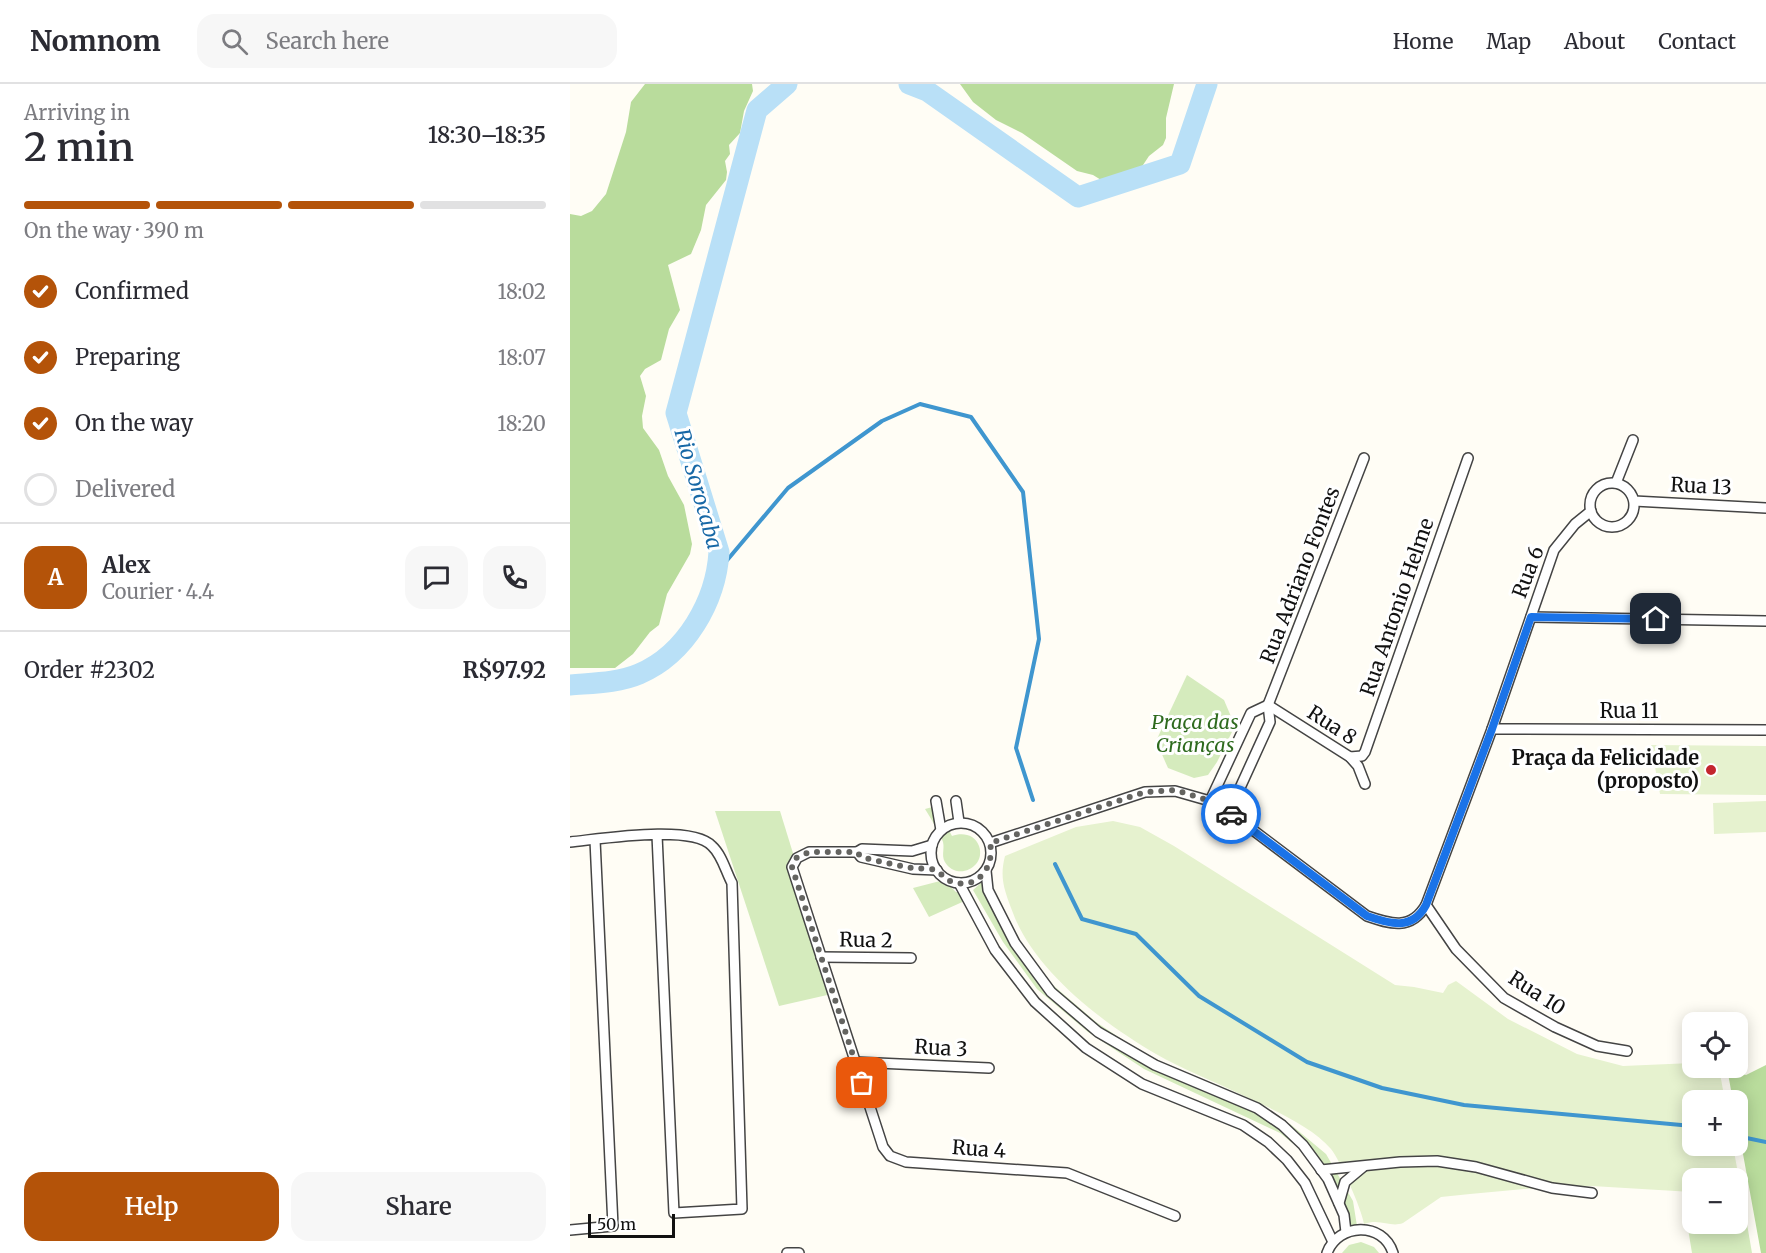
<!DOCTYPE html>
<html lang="en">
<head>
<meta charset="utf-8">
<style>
  body { margin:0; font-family:Merriweather,serif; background:#f7f7f7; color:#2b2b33; height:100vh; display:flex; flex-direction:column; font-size:22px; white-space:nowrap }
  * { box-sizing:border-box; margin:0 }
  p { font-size:20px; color:#7c7c81 }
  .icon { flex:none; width:33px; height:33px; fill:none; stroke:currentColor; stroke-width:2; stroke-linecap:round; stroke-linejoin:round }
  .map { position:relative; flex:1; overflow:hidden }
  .drawer { display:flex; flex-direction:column; background:#fff; width:570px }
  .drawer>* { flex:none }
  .buttons { position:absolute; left:1112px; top:928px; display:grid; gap:12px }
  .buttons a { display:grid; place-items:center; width:66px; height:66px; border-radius:12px; background:#fff; box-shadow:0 3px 15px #0003; font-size:30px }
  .scale { position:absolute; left:18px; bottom:15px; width:87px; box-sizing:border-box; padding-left:6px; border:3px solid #111; border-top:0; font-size:16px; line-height:21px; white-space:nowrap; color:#111; -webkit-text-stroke:4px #fff; paint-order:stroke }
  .pin { position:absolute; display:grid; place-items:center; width:51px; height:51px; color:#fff; margin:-26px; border-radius:12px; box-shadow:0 3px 9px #0006 }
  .courier { position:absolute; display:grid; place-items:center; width:60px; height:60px; margin:-30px; border:4px solid #1a73e8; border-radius:50%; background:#fff; color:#222; box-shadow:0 2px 8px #0007 }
  .headline em { font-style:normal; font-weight:600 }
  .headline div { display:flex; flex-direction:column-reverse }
  .headline { display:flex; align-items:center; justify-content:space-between; height:102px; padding:0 24px }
  h1 { font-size:39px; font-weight:600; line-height:45px }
  .bar { display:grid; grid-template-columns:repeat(4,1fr); gap:9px 6px; align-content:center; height:72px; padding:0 24px }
  .bar i { height:8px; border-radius:4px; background:#e1e1e2 }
  .bar .active { background:#b45309 }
  .bar p { grid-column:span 4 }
  .line { display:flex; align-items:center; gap:15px; padding:0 24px; border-top:2px solid #e1e1e2 }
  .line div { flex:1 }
  .round { display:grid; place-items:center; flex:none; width:63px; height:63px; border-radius:18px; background:#f7f7f7 }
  ol { padding:0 24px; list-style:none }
  li { display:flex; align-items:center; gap:18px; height:66px }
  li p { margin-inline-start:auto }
  li .icon { padding:6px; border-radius:50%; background:#b45309; color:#fff; stroke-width:4 }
  li:last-child { color:#7c7c81 }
  li i { width:33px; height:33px; border:3px solid #e1e1e2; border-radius:50% }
  .button { display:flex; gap:12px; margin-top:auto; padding:12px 24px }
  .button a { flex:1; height:69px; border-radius:18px; background:#b45309; color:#fff; font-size:24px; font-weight:600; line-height:69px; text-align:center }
  .button a+a { background:#f7f7f7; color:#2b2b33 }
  header { display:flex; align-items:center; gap:36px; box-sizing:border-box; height:84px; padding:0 30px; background:#fff; border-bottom:2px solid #e1e1e2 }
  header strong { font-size:28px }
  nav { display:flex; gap:33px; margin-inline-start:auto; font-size:21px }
  .search { width:420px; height:54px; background:#f7f7f7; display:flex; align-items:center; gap:15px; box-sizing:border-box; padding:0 21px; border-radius:18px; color:#7c7c81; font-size:22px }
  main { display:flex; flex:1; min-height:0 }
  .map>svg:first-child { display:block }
</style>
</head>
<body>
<header>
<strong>Nomnom</strong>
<div class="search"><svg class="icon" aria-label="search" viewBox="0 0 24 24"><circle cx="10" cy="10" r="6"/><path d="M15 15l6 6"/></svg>Search here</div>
<nav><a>Home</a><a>Map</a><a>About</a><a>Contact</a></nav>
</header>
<main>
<section class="drawer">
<div class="headline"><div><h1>2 min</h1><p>Arriving in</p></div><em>18:30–18:35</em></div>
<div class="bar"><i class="active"></i><i class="active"></i><i class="active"></i><i></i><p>On the way · 390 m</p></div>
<ol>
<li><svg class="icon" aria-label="check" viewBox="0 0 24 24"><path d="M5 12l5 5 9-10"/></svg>Confirmed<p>18:02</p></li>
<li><svg class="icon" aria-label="check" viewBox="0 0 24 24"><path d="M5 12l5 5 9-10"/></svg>Preparing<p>18:07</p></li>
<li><svg class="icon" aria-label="check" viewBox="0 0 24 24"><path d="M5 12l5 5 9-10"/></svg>On the way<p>18:20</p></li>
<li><i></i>Delivered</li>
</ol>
<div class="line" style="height:108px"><b class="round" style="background:#b45309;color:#fff">A</b><div><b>Alex</b><p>Courier · 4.4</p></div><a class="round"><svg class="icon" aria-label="chat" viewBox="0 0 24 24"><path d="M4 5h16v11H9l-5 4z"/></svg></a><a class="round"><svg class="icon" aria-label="phone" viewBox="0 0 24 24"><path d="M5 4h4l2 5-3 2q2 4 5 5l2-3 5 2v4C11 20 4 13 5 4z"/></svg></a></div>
<div class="line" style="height:78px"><div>Order #2302</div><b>R$97.92</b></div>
<div class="button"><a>Help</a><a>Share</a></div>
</section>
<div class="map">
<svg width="1196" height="1169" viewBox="0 0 1196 1169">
  <rect width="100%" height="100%" fill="#fffdf5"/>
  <g fill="#d5ebbd">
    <path d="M617,591L654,616L665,642L647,678L638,691L624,694L598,684L586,657Z"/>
    <path d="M366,722L382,752C392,748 405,750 409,762C416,782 390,796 377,781C370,773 375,766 373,758C369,747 361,735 355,725Z"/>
    <path d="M145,727H210L266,909L209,922Z"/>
    <path d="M374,796L386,808H395L399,815L359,833L343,804Z"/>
    <path d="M413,797L446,854L477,896L526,938L584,977L720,1040L756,1070L783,1117L787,1142L778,1148L747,1079L710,1049L574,985L518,948L467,905L433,858L403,806Z"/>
    <path d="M1112,1108H1122V1140H1167V1110L1172,1111L1182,1169H1122Z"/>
    <path d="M791,1158L804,1163L809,1169H772L779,1161Z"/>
  </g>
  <g fill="#b9dc9c">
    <path d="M75,0H182L183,7L174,27L170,49L159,61L160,70L155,77L157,88L156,96L136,121L131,146L121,170L98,181L110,226L99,245L91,276L75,285L70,292L76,312L72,332L73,344L89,366L98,392L114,421L122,460L120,470L97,510L89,541L80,548L63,570L45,584H0V130L11,132L22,127L36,110L56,48L61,18Z"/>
    <path d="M390,0H604L596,34V54L593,61L579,72L569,87L563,93L536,99L523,91L507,87L452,49L426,36L403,18Z"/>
    <path d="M1196,981V1169H1191L1167,1037V1017H1163L1157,984L1176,991Z"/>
  </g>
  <g fill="#e6f2cf">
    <path d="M1081,661L1196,662V711L1090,710Z"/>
    <path d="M1196,717V748L1144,750L1143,719Z"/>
    <path d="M543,737L570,743L604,762L825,901L844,903L873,909L878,901L886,897L938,935L1007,970L1053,982L1122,979V984H1149L1155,1017H1122V1062H1163L1172,1111L1167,1110V1095H1122V1108L1022,1102L954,1105L900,1110L871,1113L833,1139C820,1144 811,1134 794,1140C792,1126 770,1076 761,1065C741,1041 697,1023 668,1009C641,996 612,985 586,970C533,939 465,888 443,829C435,807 429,795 435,772L506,743Z"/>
  </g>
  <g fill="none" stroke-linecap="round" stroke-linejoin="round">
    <g stroke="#3f96cf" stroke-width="4">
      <path d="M148,487L218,404L312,337L350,320L401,333L453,408L469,555L446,664L463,716"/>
      <path d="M485,780L512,835L566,850L629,912L737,978L812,1004L894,1021L1122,1042"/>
      <path d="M1167,1052L1196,1058"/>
    </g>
    <g stroke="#b9e0f7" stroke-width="21">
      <path d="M339,0L357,7L508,113L610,80L637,0"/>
      <path d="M0,601C23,599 48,599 69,590C116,570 146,517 149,468L106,329L187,26L217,0"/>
    </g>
    <g stroke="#444" stroke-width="12">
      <g id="minor">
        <circle cx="1042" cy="421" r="22"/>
        <path d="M1046,399L1063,356"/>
        <path d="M1064,417L1196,424"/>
        <path d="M961,533L1196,537"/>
        <path d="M698,621L780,673L788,682L795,700"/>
        <path d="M922,645L1196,646"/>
        <path d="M780,673L792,672L795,668L898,374"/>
        <path d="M366,717L371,746"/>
        <path d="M386,717L389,738"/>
        <path d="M640,717L681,629L698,621"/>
        <path d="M659,728L700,638L698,621L794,374"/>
        <circle cx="391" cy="769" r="30"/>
        <path d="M0,758C31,755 122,740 142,762C152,771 156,788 162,799L172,1125L104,1129L87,751"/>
        <path d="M420,759L575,708L605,707L640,717L659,728L797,832C820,840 841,847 856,821L922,645L984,466L1005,440L1021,427"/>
        <path d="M362,761L342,767L292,765L287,768H239L227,774L222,783L313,1063L320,1072L336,1078L497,1089L605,1132"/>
        <path d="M287,768L291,773L343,785L367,786"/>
        <path d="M416,787L418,806L445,859L481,908L528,948L585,981L687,1024L712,1041L733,1061L758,1095L774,1131L776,1148"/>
        <path d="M389,799L425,866L465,918L516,964L572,1000L673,1041L698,1058L717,1076L735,1099L763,1158"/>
        <path d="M856,821L886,865L934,914L985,943L1027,962L1057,967"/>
        <path d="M251,873L341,874"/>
        <path d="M285,978L419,984"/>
        <path d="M751,1086L830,1078L867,1077L906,1083L982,1104L1022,1109"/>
        <path d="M769,1119L775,1098L793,1083"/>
        <path d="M0,1146L43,1142L25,756"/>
        <path d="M217,1169H229"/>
        <path d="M757,1169C768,1139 813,1137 823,1169"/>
      </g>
    </g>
    <use href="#minor" stroke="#fff" stroke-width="9"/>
  </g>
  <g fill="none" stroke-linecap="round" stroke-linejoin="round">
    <path stroke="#646461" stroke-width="6" stroke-dasharray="0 10.8" d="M292,999L222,783L226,774L239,768H287L291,773C308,777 325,781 342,784C349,785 358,784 365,786C370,788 374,794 380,797C407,808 425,783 420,759L575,708L605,706L640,717L661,730"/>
    <path stroke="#1a73e8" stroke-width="8" d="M661,730L797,832C820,840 842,847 856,821L922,645L961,533L1086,535"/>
  </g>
  <circle fill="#c4262e" stroke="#fff" stroke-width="2" cx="1141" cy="686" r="6"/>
  <g text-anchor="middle" stroke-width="6" stroke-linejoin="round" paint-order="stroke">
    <g font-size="20" fill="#111" stroke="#fff">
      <text transform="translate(1131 402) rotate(3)" y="7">Rua 13</text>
      <text transform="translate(958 488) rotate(-69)" y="7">Rua 6</text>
      <text transform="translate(730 491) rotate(-69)" y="7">Rua Adriano Fontes</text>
      <text transform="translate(827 523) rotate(-71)" y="7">Rua Antonio Helme</text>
      <text x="1059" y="634">Rua 11</text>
      <text transform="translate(762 641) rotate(33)" y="7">Rua 8</text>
      <text transform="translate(296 856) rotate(1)" y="7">Rua 2</text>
      <text transform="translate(967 909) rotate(33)" y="7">Rua 10</text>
      <text transform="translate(371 964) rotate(3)" y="7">Rua 3</text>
      <text transform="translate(409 1065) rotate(4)" y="7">Rua 4</text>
    </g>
    <g font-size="20" font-style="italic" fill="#2f6b1f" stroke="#fff">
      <text x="625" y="645">Praça das<tspan x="625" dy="23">Crianças</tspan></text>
    </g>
    <g font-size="20" font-weight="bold" fill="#111" stroke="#fff" text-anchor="end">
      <text x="1129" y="681">Praça da Felicidade<tspan x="1129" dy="23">(proposto)</tspan></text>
    </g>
    <g font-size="21" font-style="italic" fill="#1768a6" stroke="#fff">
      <text transform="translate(128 405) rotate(74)" y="7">Rio Sorocaba</text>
    </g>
  </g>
</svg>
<div class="buttons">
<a><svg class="icon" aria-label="locate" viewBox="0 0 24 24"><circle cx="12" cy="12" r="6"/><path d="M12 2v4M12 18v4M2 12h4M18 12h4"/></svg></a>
<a>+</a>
<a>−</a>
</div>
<div class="scale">50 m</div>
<div class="pin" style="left:292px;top:999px;background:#ea580c"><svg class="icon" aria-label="bag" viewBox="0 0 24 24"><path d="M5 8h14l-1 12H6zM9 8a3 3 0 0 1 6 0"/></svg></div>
<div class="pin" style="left:1086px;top:535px;background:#1f2937"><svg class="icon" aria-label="home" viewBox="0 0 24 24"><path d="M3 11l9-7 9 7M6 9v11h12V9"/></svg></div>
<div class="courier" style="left:661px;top:730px"><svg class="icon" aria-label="car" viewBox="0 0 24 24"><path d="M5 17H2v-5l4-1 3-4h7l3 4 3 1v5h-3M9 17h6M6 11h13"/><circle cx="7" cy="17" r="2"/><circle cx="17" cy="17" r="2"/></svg></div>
</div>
</main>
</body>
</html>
